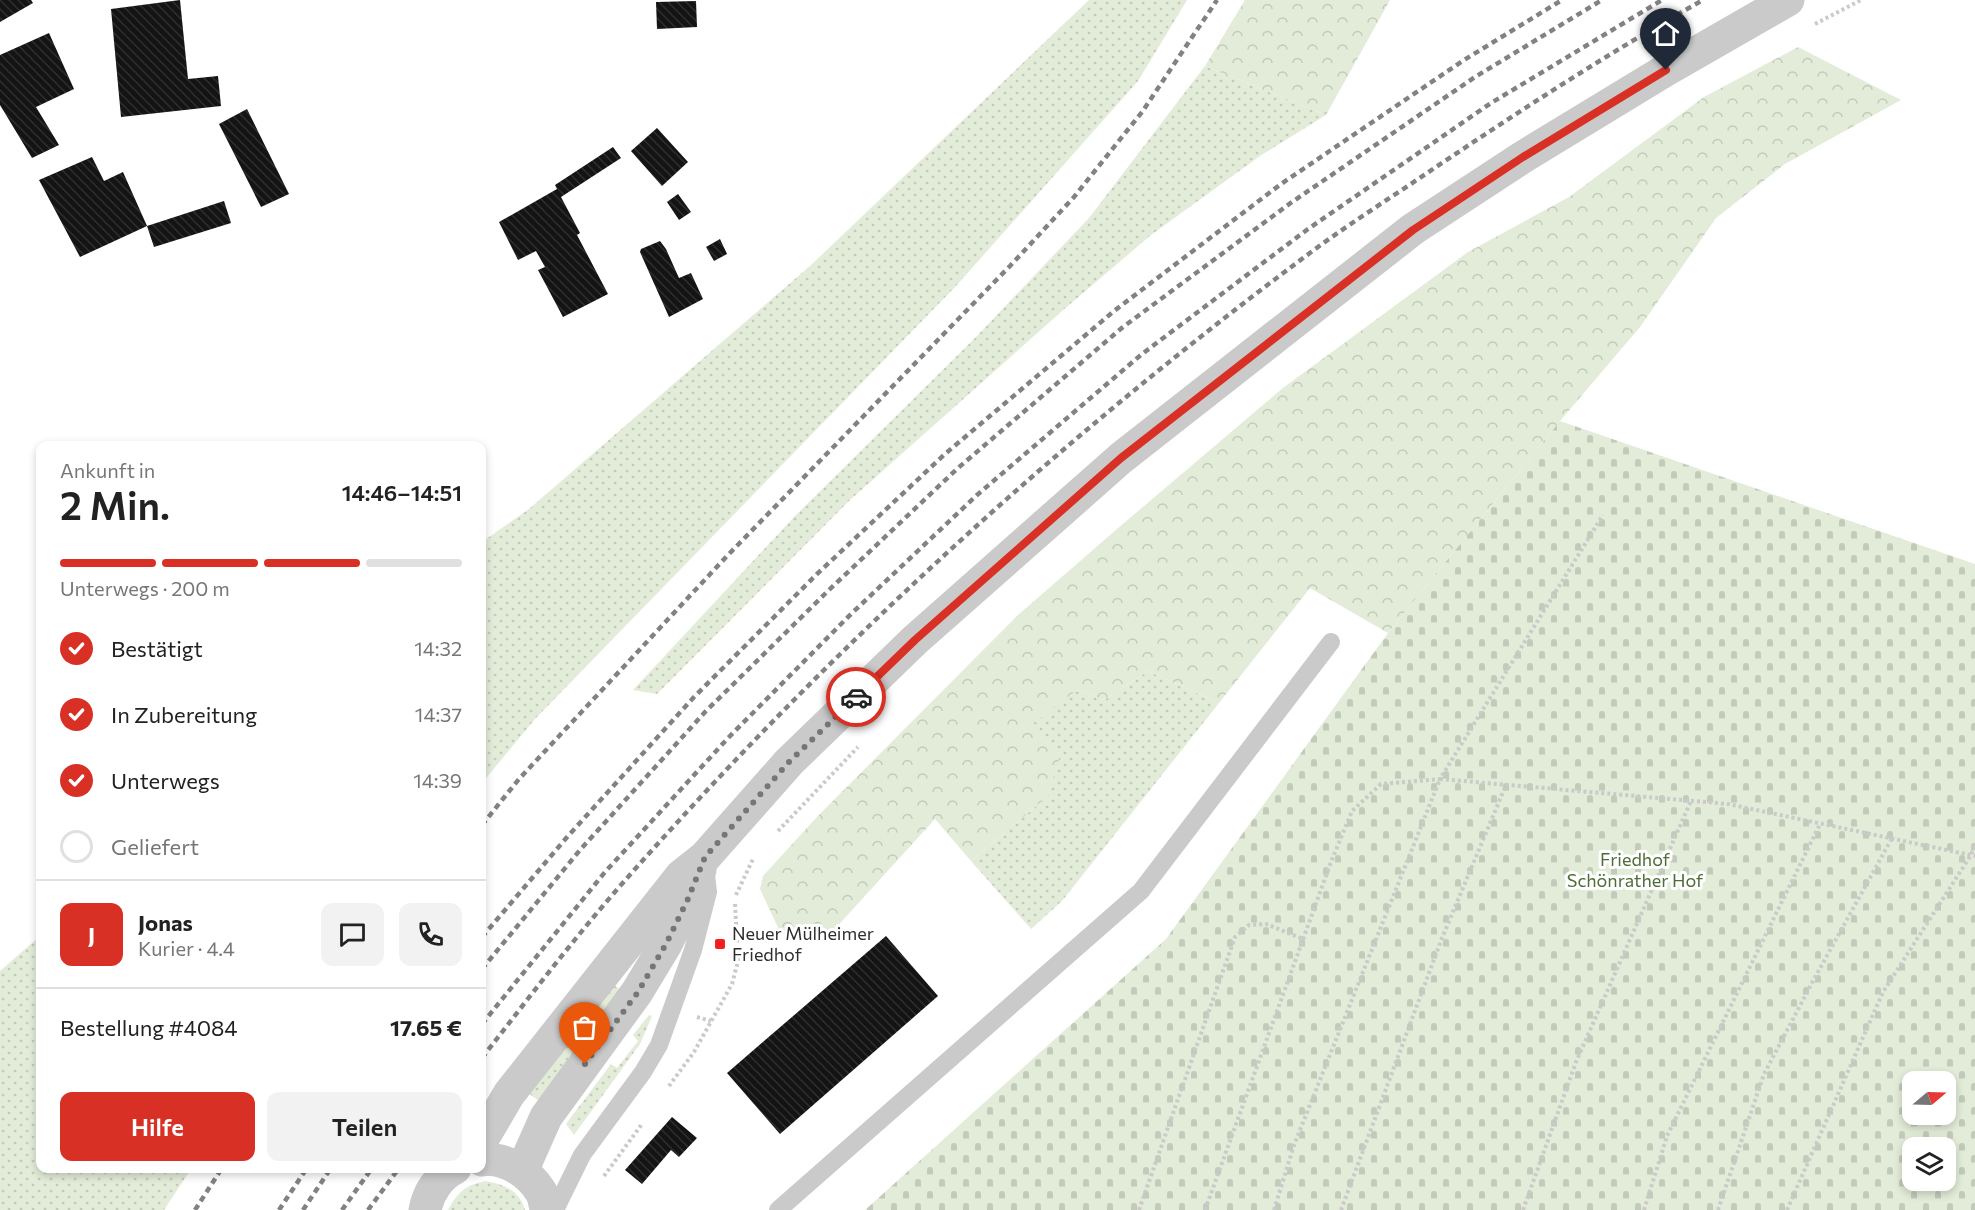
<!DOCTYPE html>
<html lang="de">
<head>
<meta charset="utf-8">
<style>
  body { margin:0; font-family:Commissioner,sans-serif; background:#f2f2f2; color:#222; height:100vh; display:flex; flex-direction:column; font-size:22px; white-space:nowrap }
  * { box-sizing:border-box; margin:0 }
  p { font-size:20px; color:#767676 }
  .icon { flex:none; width:33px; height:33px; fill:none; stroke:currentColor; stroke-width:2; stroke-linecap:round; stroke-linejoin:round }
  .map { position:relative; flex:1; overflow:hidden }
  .panel { position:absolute; left:36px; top:441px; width:450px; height:732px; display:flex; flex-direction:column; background:#fff; border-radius:12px; box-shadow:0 3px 9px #0003 }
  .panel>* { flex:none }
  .needle { width:39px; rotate:71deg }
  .fabs { position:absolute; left:1902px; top:1071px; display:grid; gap:12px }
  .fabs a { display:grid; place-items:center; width:54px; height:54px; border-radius:12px; background:#fff; box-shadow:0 3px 9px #0003; font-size:30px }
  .pin { position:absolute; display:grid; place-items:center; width:51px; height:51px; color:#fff; margin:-62px -26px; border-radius:50% 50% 50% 0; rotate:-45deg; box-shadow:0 0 6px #0007 }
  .pin .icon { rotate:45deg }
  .courier { position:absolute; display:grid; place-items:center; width:60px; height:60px; margin:-30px; border:4px solid #d93025; border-radius:50%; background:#fff; color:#222; box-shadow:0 2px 8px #0007 }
  .headline em { font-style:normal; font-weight:600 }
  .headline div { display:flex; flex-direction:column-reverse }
  .headline { display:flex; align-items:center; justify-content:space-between; height:102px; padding:0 24px }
  h1 { font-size:39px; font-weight:600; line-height:45px }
  .bar { display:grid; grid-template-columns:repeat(4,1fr); gap:9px 6px; align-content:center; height:72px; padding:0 24px }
  .bar i { height:8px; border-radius:4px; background:#e0e0e0 }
  .bar .selected { background:#d93025 }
  .bar p { grid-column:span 4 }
  .line { display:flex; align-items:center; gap:15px; padding:0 24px; border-top:2px solid #e0e0e0 }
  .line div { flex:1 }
  .round { display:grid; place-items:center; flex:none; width:63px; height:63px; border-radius:12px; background:#f2f2f2 }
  ol { padding:0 24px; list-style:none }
  li { display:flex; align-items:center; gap:18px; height:66px }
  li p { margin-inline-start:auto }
  li .icon { padding:6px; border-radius:50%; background:#d93025; color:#fff; stroke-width:4 }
  li:last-child { color:#767676 }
  li i { width:33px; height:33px; border:3px solid #e0e0e0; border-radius:50% }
  .cta { display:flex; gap:12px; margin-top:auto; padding:12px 24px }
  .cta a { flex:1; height:69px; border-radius:12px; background:#d93025; color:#fff; font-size:24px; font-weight:600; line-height:69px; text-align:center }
  .cta a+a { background:#f2f2f2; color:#222 }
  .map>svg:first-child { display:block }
</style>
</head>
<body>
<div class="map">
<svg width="1975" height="1210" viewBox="0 0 1975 1210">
  <defs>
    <pattern id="grass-dots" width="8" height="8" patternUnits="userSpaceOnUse" patternTransform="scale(1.5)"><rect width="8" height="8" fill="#e2ecd8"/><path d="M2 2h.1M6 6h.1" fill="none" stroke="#c2cbba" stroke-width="1.8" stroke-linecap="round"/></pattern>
    <pattern id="forest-crowns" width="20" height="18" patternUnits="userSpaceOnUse" patternTransform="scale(1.5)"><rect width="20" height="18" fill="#e2ecd8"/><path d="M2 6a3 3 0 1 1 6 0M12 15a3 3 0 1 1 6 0" fill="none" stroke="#c2cbba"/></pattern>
    <pattern id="cemetery-stones" width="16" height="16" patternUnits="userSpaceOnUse" patternTransform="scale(1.5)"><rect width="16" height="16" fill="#e2ecd8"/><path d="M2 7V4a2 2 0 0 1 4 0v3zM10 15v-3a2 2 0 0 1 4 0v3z" fill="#c2cbba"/></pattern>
    <pattern id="building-back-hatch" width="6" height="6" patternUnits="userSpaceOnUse" patternTransform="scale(1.5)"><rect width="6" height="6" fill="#141414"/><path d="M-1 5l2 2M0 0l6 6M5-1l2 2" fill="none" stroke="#2e2e2e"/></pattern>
  </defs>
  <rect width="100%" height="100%" fill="#fff"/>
  <g fill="url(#grass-dots)">
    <path d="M1089,0H1187L1138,81L956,286L535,719L482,783V542L529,509L810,266Z"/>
    <path d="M1205,66L1326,115L1260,156L1151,235L1062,311L850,500L657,694L633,690L795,516L976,337L1089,218Z"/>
    <path d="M1148,671L1219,703L1062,901L1031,929L971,861L1048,796L1029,726L1077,690L1104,700Z"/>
    <path d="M40,936V1168L191,1169L164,1210H0V971Z"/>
    <path d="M612,984L620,989L539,1101L527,1092Z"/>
    <path d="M649,1015L652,1016L640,1044L574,1135L566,1124L611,1064L617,1068L638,1041L633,1035Z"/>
    <path d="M485,1181C504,1184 519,1190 525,1210H448C458,1192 464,1186 485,1181Z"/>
  </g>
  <g fill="url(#forest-crowns)">
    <path d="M1245,0H1390L1326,115L1205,66Z"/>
    <path d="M1798,47L1901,100L1785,164L1716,218L1640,327L1560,421L1388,633L1310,588L1219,703L1148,671L1104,700L1077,690L1030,726L1061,752L1048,796L971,861L935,819L822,943L781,934L760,889L763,876L815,819L1018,615L1117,529L1283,388L1468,252L1569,197L1704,97Z"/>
  </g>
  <path fill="url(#cemetery-stones)" fill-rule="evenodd" d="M1560,421L1975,564V1210H865L1166,939L1388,633ZM1912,1082H1946V1114H1912ZM1912,1148H1946V1180H1912Z"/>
  <g fill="url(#building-back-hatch)">
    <path d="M0,0H31L33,3L0,22Z"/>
    <path d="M180,0L188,79L218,76L221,106L121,117L111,9Z"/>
    <path d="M696,1L697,27L657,29L656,2Z"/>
    <path d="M49,33L74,89L36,107L59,145L32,158L0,105V55Z"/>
    <path d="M247,109L289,194L261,207L219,124Z"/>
    <path d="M657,128L688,162L662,186L631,151Z"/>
    <path d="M613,147L621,158L561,197L580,233L577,235L608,294L563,317L538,270L545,267L536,251L518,260L499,222L557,189L555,185Z"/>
    <path d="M92,157L104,181L123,172L147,226L80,257L39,180Z"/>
    <path d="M678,194L691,212L679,220L667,202Z"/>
    <path d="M224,201L231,223L154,247L147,226Z"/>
    <path d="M720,239L727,254L714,261L706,247Z"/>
    <path d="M660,241L666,249L679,278L691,273L703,299L669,317L640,252L641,249Z"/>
    <path d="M886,936L938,996L780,1134L727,1073Z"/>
    <path d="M672,1117L697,1138L679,1157L671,1150L642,1184L625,1170Z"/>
  </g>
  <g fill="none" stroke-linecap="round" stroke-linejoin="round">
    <g stroke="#cacaca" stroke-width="4" stroke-dasharray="3 3" stroke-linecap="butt">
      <path d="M1815,24L1861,0"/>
      <path d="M778,831L858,747"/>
      <path d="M736,895L753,859"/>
      <path d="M697,1017L711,1021"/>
      <path d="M669,1086L694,1052L732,984L738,961L735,903"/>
      <path d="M604,1176L642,1124"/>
      <path d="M1139,1210L1235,937L1249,925L1266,924L1303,939"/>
      <path d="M1205,1210L1331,862L1352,811L1381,784L1440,779L1603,515"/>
      <path d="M1274,1210L1294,1145L1440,779L1728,804L1975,856"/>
      <path d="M1341,1210L1442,938L1506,785"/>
      <path d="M1523,1210L1576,1062L1691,801"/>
      <path d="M1644,1210L1667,1136L1820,824"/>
      <path d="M1718,1210L1764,1074L1813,981L1892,838"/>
      <path d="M1787,1210L1883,992L1971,855L1975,844"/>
    </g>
    <g stroke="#cacaca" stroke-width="18">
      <path d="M555,1210L582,1155L643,1072L659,1045L693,950L708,892L706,875"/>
      <path d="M778,1210L1141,891L1331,642"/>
    </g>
    <g stroke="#cacaca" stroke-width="33">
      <path d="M482,1140L509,1094L681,876L705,857L789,762L915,640L1121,458L1413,229L1523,157L1666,70L1788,0"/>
      <path d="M482,1160C505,1157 529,1172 541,1192C544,1197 545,1204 546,1210"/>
      <path d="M522,1171L546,1117L637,992L666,944L688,899L700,870"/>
      <path d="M425,1210C428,1193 439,1176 455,1168"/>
    </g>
    <g stroke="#828282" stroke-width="4.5" stroke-dasharray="6 4.5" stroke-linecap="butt">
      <path d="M482,825L519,779L727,556L1010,266L1074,197L1142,112L1217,0"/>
      <path d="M482,937L568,836L694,697L817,574L945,454L1114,311L1281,184L1464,60L1562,0"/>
      <path d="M482,969L580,850L706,711L830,589L958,468L1123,327L1292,202L1475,77L1602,0"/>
      <path d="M482,1024L605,872L729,737L851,614L977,495L1142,354L1308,229L1491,103L1662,0"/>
      <path d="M482,1058C527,1000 572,941 620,886C829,649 1064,435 1318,247C1355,220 1395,195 1433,169C1521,110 1610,52 1703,0"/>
      <path d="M195,1210L222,1168"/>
      <path d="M279,1210L307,1168"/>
      <path d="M303,1210L331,1168"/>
      <path d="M342,1210L372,1168"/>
      <path d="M368,1210L399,1168"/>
    </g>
  </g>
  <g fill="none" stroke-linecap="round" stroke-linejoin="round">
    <path stroke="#767676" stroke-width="6" stroke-dasharray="0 10.8" d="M585,1064L638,992L666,944L688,899L705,857L789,762L856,697"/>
    <path stroke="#d93025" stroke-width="8" d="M856,697L915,640L1121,458L1413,230L1523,157L1666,70"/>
  </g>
  <rect fill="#f51d23" stroke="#fff" stroke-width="2" x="714" y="938" width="12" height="12" rx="3"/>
  <g text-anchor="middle" stroke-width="6" stroke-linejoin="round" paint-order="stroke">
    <g font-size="18" fill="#4d6c36" stroke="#fff">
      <text x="1635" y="866">Friedhof<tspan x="1635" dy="21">Schönrather Hof</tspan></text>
    </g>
    <g font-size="18" fill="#2d2d2d" stroke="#fff" text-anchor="start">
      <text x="732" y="940">Neuer Mülheimer<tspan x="732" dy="21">Friedhof</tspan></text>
    </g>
  </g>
</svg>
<div class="fabs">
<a><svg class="needle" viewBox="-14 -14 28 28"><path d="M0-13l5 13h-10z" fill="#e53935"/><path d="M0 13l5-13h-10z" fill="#767676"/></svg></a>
<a><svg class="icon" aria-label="layers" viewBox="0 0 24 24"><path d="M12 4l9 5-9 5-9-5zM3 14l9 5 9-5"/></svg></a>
</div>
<div class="pin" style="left:585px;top:1064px;background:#ea580c"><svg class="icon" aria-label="bag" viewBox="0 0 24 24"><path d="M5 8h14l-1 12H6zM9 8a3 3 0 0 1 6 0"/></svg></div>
<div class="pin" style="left:1666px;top:70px;background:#1f2937"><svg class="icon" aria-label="home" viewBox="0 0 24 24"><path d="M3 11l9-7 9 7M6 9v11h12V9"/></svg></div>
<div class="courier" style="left:856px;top:697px"><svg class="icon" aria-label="car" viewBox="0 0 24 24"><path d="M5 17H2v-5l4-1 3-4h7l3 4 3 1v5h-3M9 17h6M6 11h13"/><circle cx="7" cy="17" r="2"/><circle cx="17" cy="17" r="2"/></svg></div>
<section class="panel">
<div class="headline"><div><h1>2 Min.</h1><p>Ankunft in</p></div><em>14:46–14:51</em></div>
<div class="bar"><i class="selected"></i><i class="selected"></i><i class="selected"></i><i></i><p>Unterwegs · 200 m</p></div>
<ol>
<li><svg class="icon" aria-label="check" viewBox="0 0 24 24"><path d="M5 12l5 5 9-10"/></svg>Bestätigt<p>14:32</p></li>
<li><svg class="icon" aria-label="check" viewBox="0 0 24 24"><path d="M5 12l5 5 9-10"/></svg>In Zubereitung<p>14:37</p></li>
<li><svg class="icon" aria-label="check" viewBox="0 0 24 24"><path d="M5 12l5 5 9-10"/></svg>Unterwegs<p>14:39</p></li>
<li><i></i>Geliefert</li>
</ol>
<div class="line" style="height:108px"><b class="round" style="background:#d93025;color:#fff">J</b><div><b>Jonas</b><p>Kurier · 4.4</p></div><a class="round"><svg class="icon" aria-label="chat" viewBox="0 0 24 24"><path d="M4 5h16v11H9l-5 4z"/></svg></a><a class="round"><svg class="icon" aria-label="phone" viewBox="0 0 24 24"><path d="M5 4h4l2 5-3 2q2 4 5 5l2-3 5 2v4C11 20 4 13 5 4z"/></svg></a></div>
<div class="line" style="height:78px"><div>Bestellung #4084</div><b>17.65 €</b></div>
<div class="cta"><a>Hilfe</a><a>Teilen</a></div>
</section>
</div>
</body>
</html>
